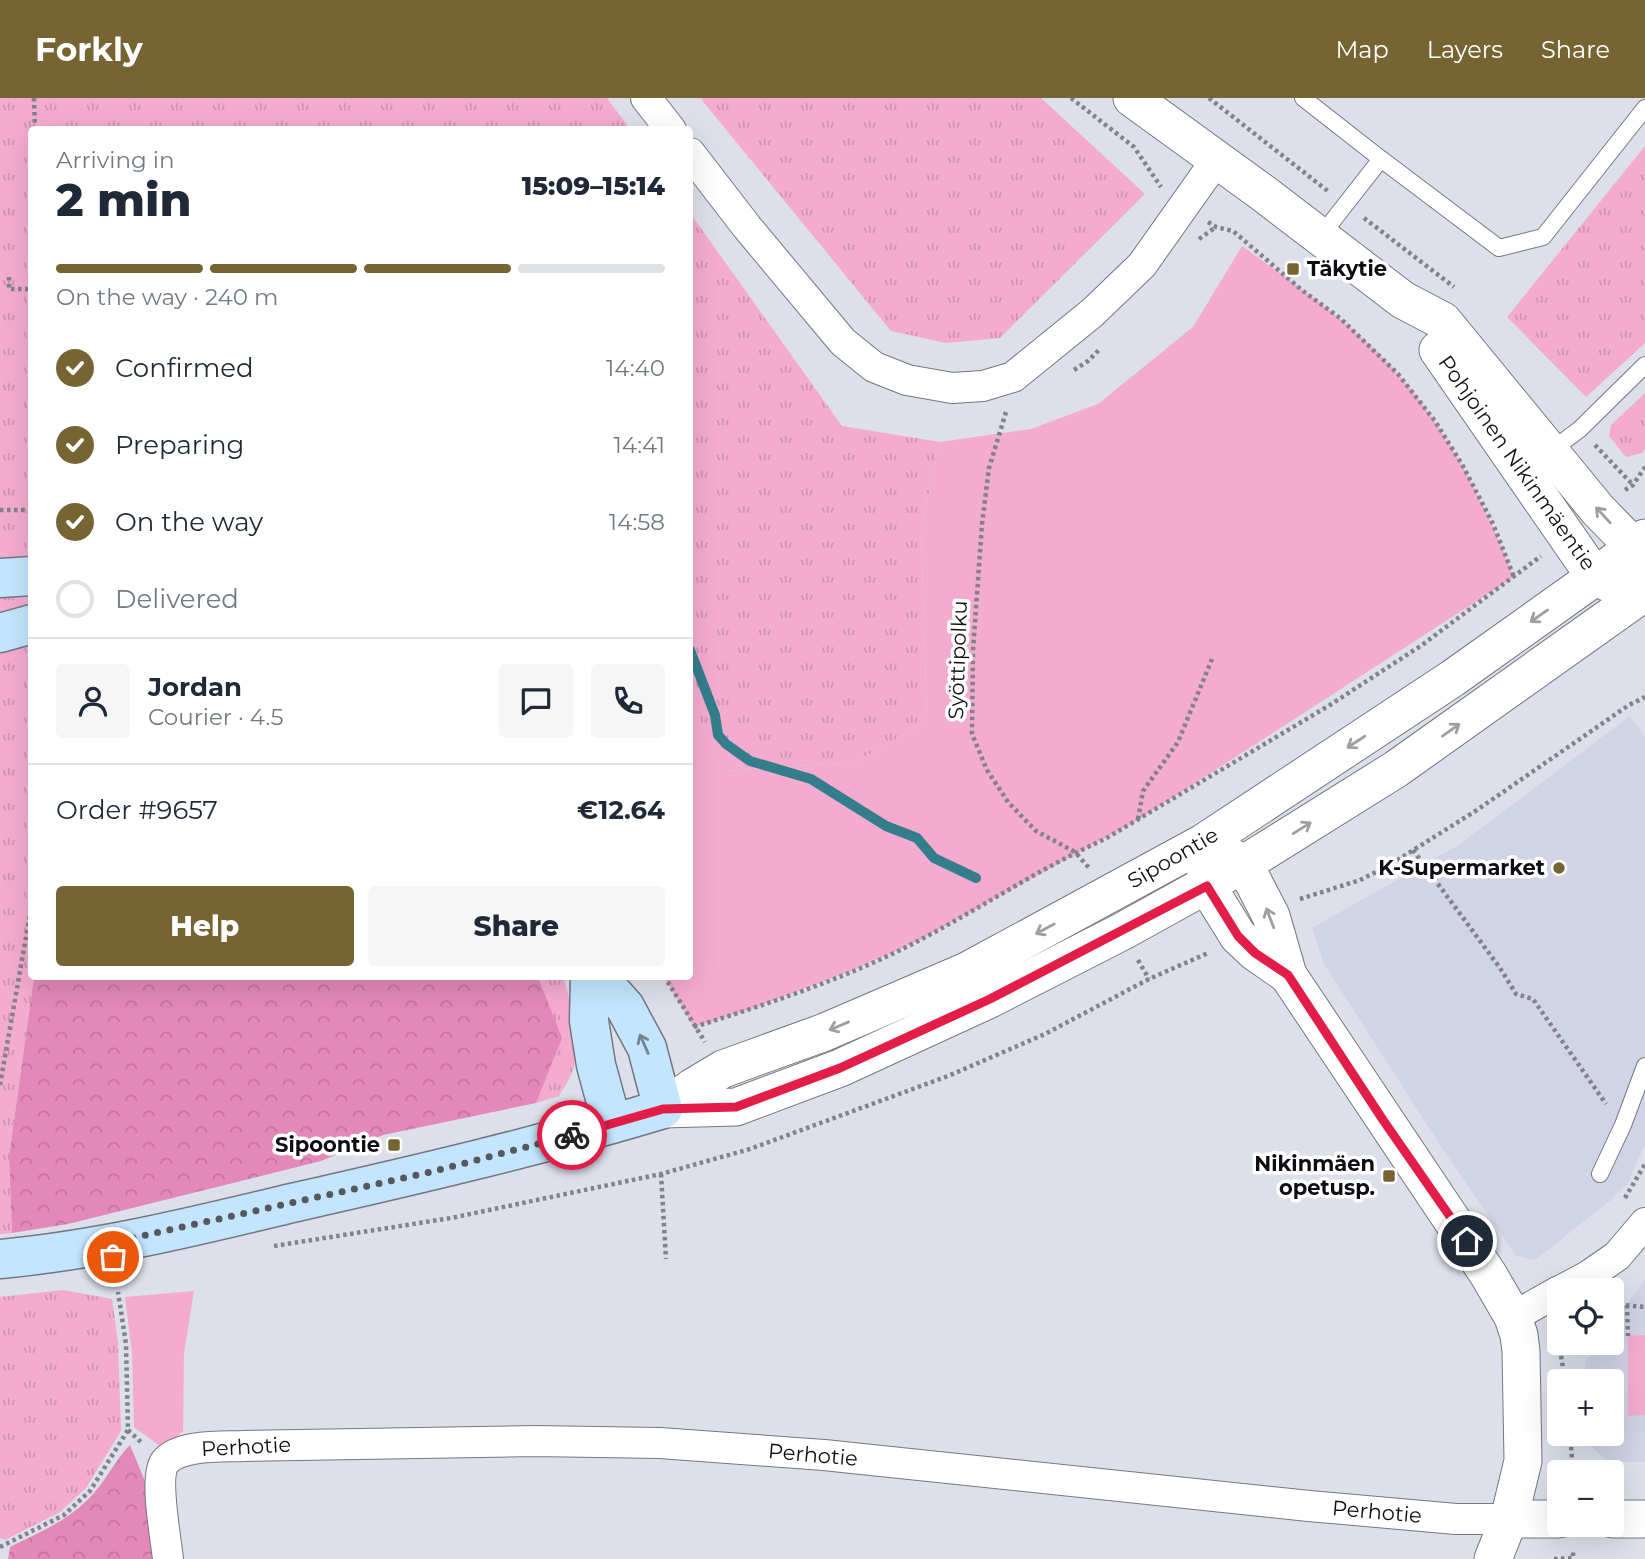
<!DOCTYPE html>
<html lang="en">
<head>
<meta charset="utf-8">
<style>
  body { margin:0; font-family:Montserrat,sans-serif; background:#f6f6f7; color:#1f2937; height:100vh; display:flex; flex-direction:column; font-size:26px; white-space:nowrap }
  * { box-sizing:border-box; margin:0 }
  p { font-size:23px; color:#747a83 }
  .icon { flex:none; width:38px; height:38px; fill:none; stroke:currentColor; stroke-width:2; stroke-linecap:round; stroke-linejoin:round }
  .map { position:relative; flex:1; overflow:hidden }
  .drawer { position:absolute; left:28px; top:28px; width:665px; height:854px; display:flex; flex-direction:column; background:#fff; border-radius:7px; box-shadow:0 7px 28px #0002 }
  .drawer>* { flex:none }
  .fabs { position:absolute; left:1547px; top:1180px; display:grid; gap:14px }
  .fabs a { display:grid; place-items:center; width:77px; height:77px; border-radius:7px; background:#fff; box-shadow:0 7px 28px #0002; font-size:35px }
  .pin { position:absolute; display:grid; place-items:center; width:60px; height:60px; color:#fff; margin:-30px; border:4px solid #fff; border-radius:50%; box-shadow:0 2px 7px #0007 }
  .courier { position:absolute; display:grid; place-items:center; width:70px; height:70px; margin:-35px; border:5px solid #e11d48; border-radius:50%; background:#fff; color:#222; box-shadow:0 2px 9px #0007 }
  .headline em { font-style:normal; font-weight:800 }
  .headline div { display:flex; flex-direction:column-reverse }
  .headline { display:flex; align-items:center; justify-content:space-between; height:119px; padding:0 28px }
  h1 { font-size:46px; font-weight:800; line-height:52px }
  .bar { display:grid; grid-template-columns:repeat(4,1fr); gap:10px 7px; align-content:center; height:84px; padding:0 28px }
  .bar i { height:9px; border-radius:5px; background:#e0e1e3 }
  .bar .selected { background:#766533 }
  .bar p { grid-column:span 4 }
  .line { display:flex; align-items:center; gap:18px; padding:0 28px; border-top:2px solid #e0e1e3 }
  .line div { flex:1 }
  .round { display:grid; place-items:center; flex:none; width:74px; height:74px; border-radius:7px; background:#f6f6f7 }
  ol { padding:0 28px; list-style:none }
  li { display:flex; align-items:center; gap:21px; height:77px }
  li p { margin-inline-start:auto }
  li .icon { padding:7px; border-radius:50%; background:#766533; color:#fff; stroke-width:4 }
  li:last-child { color:#747a83 }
  li i { width:38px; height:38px; border:4px solid #e0e1e3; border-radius:50% }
  .cta { display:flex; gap:14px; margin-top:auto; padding:14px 28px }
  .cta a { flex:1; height:80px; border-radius:7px; background:#766533; color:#fff; font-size:28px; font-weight:800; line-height:80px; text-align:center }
  .cta a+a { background:#f6f6f7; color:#1f2937 }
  header { display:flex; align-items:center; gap:42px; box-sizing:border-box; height:98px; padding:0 35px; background:#766533; color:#fff }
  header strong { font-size:33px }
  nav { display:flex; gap:38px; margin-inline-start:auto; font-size:24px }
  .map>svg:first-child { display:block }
</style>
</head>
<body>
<header>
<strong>Forkly</strong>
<nav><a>Map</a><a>Layers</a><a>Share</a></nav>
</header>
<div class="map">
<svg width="1645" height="1461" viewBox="0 0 1645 1461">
  <defs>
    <pattern id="grass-tufts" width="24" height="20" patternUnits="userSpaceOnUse" patternTransform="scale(1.75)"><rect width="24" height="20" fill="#f4abd0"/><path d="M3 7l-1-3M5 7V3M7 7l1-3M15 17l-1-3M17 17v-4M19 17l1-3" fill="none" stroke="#d092b2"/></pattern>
    <pattern id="forest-crowns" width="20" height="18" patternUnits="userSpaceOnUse" patternTransform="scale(1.75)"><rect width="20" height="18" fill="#e388b8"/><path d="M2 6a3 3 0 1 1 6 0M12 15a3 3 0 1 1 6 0" fill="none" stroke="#c2749d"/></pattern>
  </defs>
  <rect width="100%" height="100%" fill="#dddfea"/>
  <g fill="#d1d3e6">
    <path d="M1630,618L1645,639V1046L1628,1085L1612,1101L1535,1162L1516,1158L1442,1050L1324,866L1312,830L1457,748Z"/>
    <path d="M1645,1181V1364H1609L1584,1343V1335H1612V1283H1584L1585,1264L1599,1244H1612V1227Z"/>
  </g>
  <g fill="url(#grass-tufts)">
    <path d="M0,0H607L630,31L32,32V878L34,879L9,1059L12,1135L0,1136Z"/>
    <path d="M704,0H1041L1145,96L1000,240L946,245L891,233L701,1Z"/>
    <path d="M1645,48V245L1586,299L1507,219Z"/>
    <path d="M690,115L842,328L940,344L921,431L927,623L856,664L724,673L690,604Z"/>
    <path d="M1645,295V351L1642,355L1626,359L1609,338L1611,327Z"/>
    <path d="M538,879H563C571,902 579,938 575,963C574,975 565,988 559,998L536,1005L561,940Z"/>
    <path d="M63,1192L112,1201L118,1244L121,1333L86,1390L60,1414L5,1442L0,1440V1199Z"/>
  </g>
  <g fill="url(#forest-crowns)">
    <path d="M34,879H538L562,940L536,1005L383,1037L321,1063L68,1126L12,1135L9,1059Z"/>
    <path d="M130,1347L149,1393L154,1461H8L10,1449C40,1434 70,1422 93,1396C107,1381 115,1362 130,1347Z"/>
  </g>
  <g fill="#f4abd0">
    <path d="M1242,148C1296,187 1354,226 1398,276C1450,334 1486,408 1514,479L1138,722L916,844L853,872L757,909L694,929L664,879L690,878V604L725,673L856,664L927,623L921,431L940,344L1031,331L1098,306L1193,229Z"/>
    <path d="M194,1193L184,1255L183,1333L164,1351L134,1329L132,1255L125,1199Z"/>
    <path d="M1645,1237V1317L1628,1318V1238Z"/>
  </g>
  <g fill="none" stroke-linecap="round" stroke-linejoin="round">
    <path stroke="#347e8c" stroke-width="10" d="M690,552L715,617L718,637L726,646L750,663L811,681L886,728L917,740L934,760L976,780"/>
    <g stroke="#757781" stroke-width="18">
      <g id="service">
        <path d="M1303,0L1381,61"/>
        <path d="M1320,139L1381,61L1499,150L1543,139L1645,10"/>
        <path d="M1548,355L1580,331L1645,267"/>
        <path d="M1600,1076L1623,1027L1645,968"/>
        <path d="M110,1145L115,1173"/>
      </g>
    </g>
    <g stroke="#757781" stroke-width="32">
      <g id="minor">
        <path d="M646,0L671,32"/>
        <path d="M690,55L747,129L843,244L874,269L907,282L952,290L983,288L1013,279L1092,215L1142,167L1217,61"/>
        <path d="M1562,1192L1588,1178L1617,1158L1645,1125"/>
        <path d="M1513,1219L1559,1193"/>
        <path d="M168,1461C166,1441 154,1379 165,1364C180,1346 223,1349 244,1348L534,1343L660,1345L824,1357L1309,1408L1456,1421H1509"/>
      </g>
    </g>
    <g stroke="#757781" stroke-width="39">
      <g id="tertiary">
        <path d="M1132,0L1263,95L1403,202L1443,223L1598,412L1633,448L1636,473"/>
        <path d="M1438,252L1595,479L1616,488"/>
        <path d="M1224,755L1244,766L1271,818L1288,877L1488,1176L1513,1219L1519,1237L1521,1253L1523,1363L1509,1421L1493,1461"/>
        <path d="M1205,765L1207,788L1238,838L1255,854L1288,877"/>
        <path d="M663,1011L693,989L723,971L825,934L967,873L1203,745L1453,580L1595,479L1645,440"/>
        <path d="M663,1011L736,1009L840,970L990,901L1123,833L1244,766L1396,671L1645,494"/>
        <path d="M1509,1421H1559"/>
        <path d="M1612,1421H1645"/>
      </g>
    </g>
    <g stroke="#757781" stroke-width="41">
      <g id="secondary">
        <path d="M0,480L32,478"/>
        <path d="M0,535L32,526"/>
        <path d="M590,878L589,923L596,967L612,1026"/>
        <path d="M0,1161C99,1152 196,1128 292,1105C416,1077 540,1048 663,1011L647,950L625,909L597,878"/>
      </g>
    </g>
    <g stroke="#81828a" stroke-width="4.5" stroke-dasharray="3.5 3.5" stroke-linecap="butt">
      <path d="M34,0L35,32"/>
      <path d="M1071,0L1134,49L1161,89"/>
      <path d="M1209,0L1329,94"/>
      <path d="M1364,120L1454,189"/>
      <path d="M1208,124L1216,129L1233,133L1303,193L1340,220L1398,276L1435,323L1463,368L1493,426L1514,479"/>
      <path d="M1199,141L1216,129"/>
      <path d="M9,179V191H32"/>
      <path d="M1074,272L1088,263L1100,251"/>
      <path d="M1006,314L989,370L982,426L973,552L972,636L987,672L1008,704L1036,733L1075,754L1090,771"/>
      <path d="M1595,347L1633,387"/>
      <path d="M1625,392L1633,387L1645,369"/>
      <path d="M0,412H32"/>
      <path d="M1138,721L1143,693L1178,644L1212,561"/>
      <path d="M1413,752L1500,870L1516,896L1533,901L1606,1006"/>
      <path d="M1300,801L1360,782L1388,768L1477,712L1629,607L1645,599"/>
      <path d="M1138,862L1149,881"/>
      <path d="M664,878L705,944"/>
      <path d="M694,929C770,905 848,880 918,843C981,810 1040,770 1105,741L1330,607L1422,547L1541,458"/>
      <path d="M0,987L32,805"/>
      <path d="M661,1076L666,1161"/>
      <path d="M1625,1100L1645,1066"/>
      <path d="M274,1148L451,1120L661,1076L750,1051L948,978L1045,936L1149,881L1208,855"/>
      <path d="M1612,1206L1645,1209"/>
      <path d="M1627,1207L1628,1238"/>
      <path d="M1557,1227L1559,1244"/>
      <path d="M1559,1244L1565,1283"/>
      <path d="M128,1332L143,1346"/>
      <path d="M1570,1335L1573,1374"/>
      <path d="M0,1449L64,1417L90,1393L128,1332L126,1246L118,1194"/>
      <path d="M1554,1461L1573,1460V1452"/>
    </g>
    <use href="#service" stroke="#fff" stroke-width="16"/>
    <use href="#minor" stroke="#fff" stroke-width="30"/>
    <use href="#tertiary" stroke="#fff" stroke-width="37"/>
    <use href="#secondary" stroke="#c3e5fd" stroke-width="38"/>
  </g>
  <defs><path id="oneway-shaft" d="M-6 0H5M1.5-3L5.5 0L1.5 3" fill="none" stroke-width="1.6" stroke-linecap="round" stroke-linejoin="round" transform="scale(1.75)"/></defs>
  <g stroke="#9f9fa0">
    <use href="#oneway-shaft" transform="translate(1603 417) rotate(-133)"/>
    <use href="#oneway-shaft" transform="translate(1539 518) rotate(145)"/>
    <use href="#oneway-shaft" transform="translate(1451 632) rotate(-35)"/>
    <use href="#oneway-shaft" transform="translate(1356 644) rotate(147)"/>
    <use href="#oneway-shaft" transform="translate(1302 730) rotate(-32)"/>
    <use href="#oneway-shaft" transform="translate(1270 820) rotate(-111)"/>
    <use href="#oneway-shaft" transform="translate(1045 831) rotate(152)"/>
    <use href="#oneway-shaft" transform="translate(839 928) rotate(157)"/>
  </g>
  <use stroke="#728593" href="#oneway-shaft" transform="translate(644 946) rotate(-114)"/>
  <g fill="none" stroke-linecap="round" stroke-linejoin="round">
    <path stroke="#56585e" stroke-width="7" stroke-dasharray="0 12.6" d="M113,1159L110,1145L431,1074L572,1037"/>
    <path stroke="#e11d48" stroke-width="9" d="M572,1037L663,1011L736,1009L840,970L990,901L1207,788L1238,838L1255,855L1288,877L1383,1022L1467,1143"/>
  </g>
  <g fill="#766533" stroke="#fff" stroke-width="2.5">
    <rect x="1286" y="164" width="14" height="14" rx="3.5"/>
    <circle cx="1559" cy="770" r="7"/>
    <rect x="387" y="1040" width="14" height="14" rx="3.5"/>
    <rect x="1382" y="1071" width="14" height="14" rx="3.5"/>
  </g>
  <g text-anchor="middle" stroke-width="7" stroke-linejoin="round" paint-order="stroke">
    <g font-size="21" font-weight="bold" fill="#0e0f12" stroke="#fff" text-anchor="end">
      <text x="1307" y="178" text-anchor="start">Täkytie</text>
      <text x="1545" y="777">K-Supermarket</text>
      <text x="380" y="1054">Sipoontie</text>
      <text x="1375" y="1073">Nikinmäen<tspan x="1375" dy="24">opetusp.</tspan></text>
    </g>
    <g font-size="21" fill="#0e0f12" stroke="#fff">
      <text transform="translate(1517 365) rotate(55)" y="7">Pohjoinen Nikinmäentie</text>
      <text transform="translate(958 562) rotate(-88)" y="7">Syöttipolku</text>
      <text transform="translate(1173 760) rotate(-30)" y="7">Sipoontie</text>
      <text transform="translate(246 1349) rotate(-3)" y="7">Perhotie</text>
      <text transform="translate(813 1357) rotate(5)" y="7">Perhotie</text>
      <text transform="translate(1377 1414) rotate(5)" y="7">Perhotie</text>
    </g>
  </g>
</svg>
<div class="fabs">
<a><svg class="icon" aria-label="locate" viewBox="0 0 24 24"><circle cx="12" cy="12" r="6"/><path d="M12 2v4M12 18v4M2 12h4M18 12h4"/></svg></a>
<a>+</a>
<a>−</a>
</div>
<div class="pin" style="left:113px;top:1159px;background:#ea580c"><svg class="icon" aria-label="bag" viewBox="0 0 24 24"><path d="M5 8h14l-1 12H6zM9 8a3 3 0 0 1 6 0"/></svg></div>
<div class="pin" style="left:1467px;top:1143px;background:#1f2937"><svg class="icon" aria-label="home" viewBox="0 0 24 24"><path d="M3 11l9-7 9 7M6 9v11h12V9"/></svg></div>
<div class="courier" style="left:572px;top:1037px"><svg class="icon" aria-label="bike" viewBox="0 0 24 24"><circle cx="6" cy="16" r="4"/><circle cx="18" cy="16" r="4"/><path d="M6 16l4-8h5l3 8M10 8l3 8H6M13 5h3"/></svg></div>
<section class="drawer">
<div class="headline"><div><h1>2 min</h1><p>Arriving in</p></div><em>15:09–15:14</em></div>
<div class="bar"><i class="selected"></i><i class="selected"></i><i class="selected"></i><i></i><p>On the way · 240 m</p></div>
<ol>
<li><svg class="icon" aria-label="check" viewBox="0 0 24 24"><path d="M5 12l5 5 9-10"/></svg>Confirmed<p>14:40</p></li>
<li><svg class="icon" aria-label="check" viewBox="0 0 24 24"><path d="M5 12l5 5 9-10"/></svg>Preparing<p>14:41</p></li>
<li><svg class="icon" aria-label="check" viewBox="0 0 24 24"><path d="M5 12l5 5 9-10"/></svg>On the way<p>14:58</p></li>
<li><i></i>Delivered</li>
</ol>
<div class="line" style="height:126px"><a class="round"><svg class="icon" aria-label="person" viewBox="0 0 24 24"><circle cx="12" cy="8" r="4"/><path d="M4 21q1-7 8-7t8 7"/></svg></a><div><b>Jordan</b><p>Courier · 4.5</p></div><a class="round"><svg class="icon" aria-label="chat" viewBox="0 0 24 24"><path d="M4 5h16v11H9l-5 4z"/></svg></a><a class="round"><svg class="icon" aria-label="phone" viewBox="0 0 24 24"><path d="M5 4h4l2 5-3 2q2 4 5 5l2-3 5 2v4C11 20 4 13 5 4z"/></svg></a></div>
<div class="line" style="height:91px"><div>Order #9657</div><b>€12.64</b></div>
<div class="cta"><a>Help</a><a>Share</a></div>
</section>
</div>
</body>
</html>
